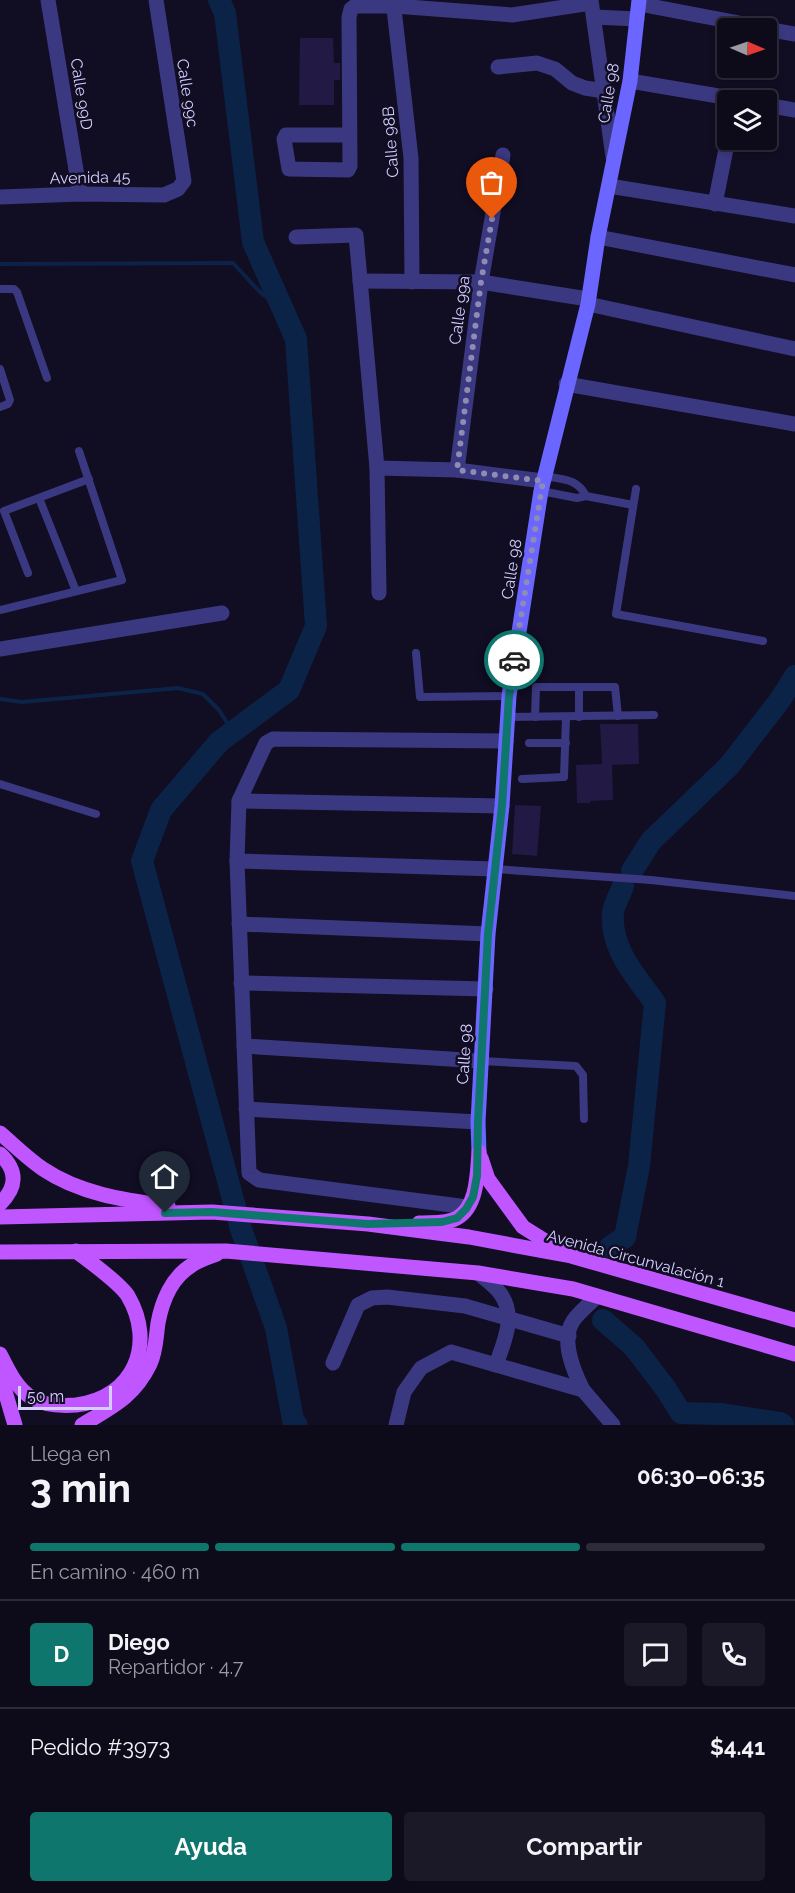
<!DOCTYPE html>
<html lang="es">
<head>
<meta charset="utf-8">
<style>
  body { margin:0; font-family:Raleway,sans-serif; background:#1b1827; color:#f1f3f6; height:100vh; display:flex; flex-direction:column; font-size:22px; white-space:nowrap }
  * { box-sizing:border-box; margin:0 }
  p { font-size:20px; color:#9a9aa2 }
  .icon { flex:none; width:33px; height:33px; fill:none; stroke:currentColor; stroke-width:2; stroke-linecap:round; stroke-linejoin:round }
  .map { position:relative; height:1425px; overflow:hidden }
  .sheet { display:flex; flex-direction:column; background:#0d0a1a; flex:1 }
  .sheet>* { flex:none }
  .needle { width:39px; rotate:92deg }
  .tools { position:absolute; left:717px; top:18px; display:grid; gap:12px }
  .tools a { display:grid; place-items:center; width:60px; height:60px; border-radius:6px; background:#0d0a1a; box-shadow:0 3px 9px #0003,0 0 0 2px #2d2b39; font-size:30px }
  .scale { position:absolute; left:18px; bottom:15px; width:94px; box-sizing:border-box; padding-left:6px; border:3px solid #d4cfff; border-top:0; font-size:16px; line-height:21px; white-space:nowrap; color:#d4cfff; -webkit-text-stroke:4px #110d23; paint-order:stroke }
  .pin { position:absolute; display:grid; place-items:center; width:51px; height:51px; color:#fff; margin:-62px -26px; border-radius:50% 50% 50% 0; rotate:-45deg; box-shadow:0 0 6px #0007 }
  .pin .icon { rotate:45deg }
  .courier { position:absolute; display:grid; place-items:center; width:60px; height:60px; margin:-30px; border:4px solid #0f766e; border-radius:50%; background:#fff; color:#222; box-shadow:0 2px 8px #0007 }
  .head em { font-style:normal; font-weight:700 }
  .head div { display:flex; flex-direction:column-reverse }
  .head { display:flex; align-items:center; justify-content:space-between; height:102px; padding:0 30px }
  h1 { font-size:39px; font-weight:700; line-height:45px }
  .bar { display:grid; grid-template-columns:repeat(4,1fr); gap:9px 6px; align-content:center; height:72px; padding:0 30px }
  .bar i { height:8px; border-radius:4px; background:#2d2b39 }
  .bar .current { background:#0f766e }
  .bar p { grid-column:span 4 }
  .line { display:flex; align-items:center; gap:15px; padding:0 30px; border-top:2px solid #2d2b39 }
  .line div { flex:1 }
  .round { display:grid; place-items:center; flex:none; width:63px; height:63px; border-radius:6px; background:#1b1827 }
  .button { display:flex; gap:12px; margin-top:auto; padding:12px 30px }
  .button a { flex:1; height:69px; border-radius:6px; background:#0f766e; color:#fff; font-size:24px; font-weight:700; line-height:69px; text-align:center }
  .button a+a { background:#1b1827; color:#f1f3f6 }
  .map>svg:first-child { display:block }
</style>
</head>
<body>
<div class="map">
<svg width="795" height="1425" viewBox="0 0 795 1425">
  <rect width="100%" height="100%" fill="#110d23"/>
  <g fill="none" stroke-linecap="round" stroke-linejoin="round">
    <g stroke="#0c2348" stroke-width="4">
      <path d="M0,264L233,263L260,292L284,311"/>
      <path d="M0,699L22,702L178,688L203,694L219,710L233,732"/>
    </g>
    <g stroke="#0c2348" stroke-width="22">
      <path d="M219,0L225,13L253,242L296,339L316,626L289,690L219,742L161,810L142,861L241,1229L276,1328L293,1420L297,1425"/>
      <path d="M632,871L651,841L729,766L780,700L795,676"/>
      <path d="M610,1247L625,1237L639,1166L655,1003C636,976 610,949 613,913C614,904 620,895 623,886"/>
      <path d="M603,1320L634,1347L666,1389L681,1413L720,1414L780,1423L783,1425"/>
    </g>
  </g>
  <g fill="#221944">
    <path d="M300,38H333L334,61V63H340V80H334V105H299Z"/>
    <path d="M600,724H638L639,764L612,765L613,800L590,801V803H577L576,765L602,764Z"/>
    <path d="M515,805L541,806L537,856L512,854Z"/>
  </g>
  <g fill="none" stroke-linecap="round" stroke-linejoin="round">
    <g stroke="#3b3882" stroke-width="8">
      <path d="M0,289H14L17,292L47,378"/>
      <path d="M0,369L10,400L8,404L0,407"/>
      <path d="M545,476C563,480 577,478 586,496"/>
      <path d="M636,489L616,614L763,641"/>
      <path d="M541,491L577,498L586,496L633,505"/>
      <path d="M39,498L76,591"/>
      <path d="M28,573L4,511L89,479"/>
      <path d="M0,610L122,580L79,451"/>
      <path d="M416,653L420,697L509,696"/>
      <path d="M579,687V717"/>
      <path d="M507,717L654,715"/>
      <path d="M535,717L536,687H615L618,716"/>
      <path d="M529,743H566"/>
      <path d="M522,779L564,777L566,717"/>
      <path d="M0,784L96,814"/>
      <path d="M495,869L651,880L795,896"/>
      <path d="M481,1061L576,1066L583,1075L584,1119"/>
    </g>
    <g stroke="#3b3882" stroke-width="15">
      <path d="M48,0L80,194"/>
      <path d="M393,0L411,158L412,282"/>
      <path d="M591,0L613,157"/>
      <path d="M639,4L765,28"/>
      <path d="M594,17L637,19"/>
      <path d="M766,29L795,34"/>
      <path d="M498,67L537,63L555,69L572,83L585,88L604,91"/>
      <path d="M630,81L742,100"/>
      <path d="M766,105L795,110"/>
      <path d="M349,135H286L284,139L289,169L348,170L350,166L349,17L351,9L355,6H395L512,15L591,3"/>
      <path d="M609,186L795,216"/>
      <path d="M0,197L80,194L164,195L178,189L184,181L156,0"/>
      <path d="M715,204L728,139"/>
      <path d="M296,237L356,235L377,468L379,593"/>
      <path d="M598,237L795,275"/>
      <path d="M360,281L481,282L588,299"/>
      <path d="M588,304L795,349"/>
      <path d="M566,384L795,424"/>
      <path d="M377,468L457,470L543,481"/>
      <path d="M457,470L481,282L503,155"/>
      <path d="M0,649L222,613"/>
      <path d="M239,801L502,806"/>
      <path d="M237,861L495,869"/>
      <path d="M239,924L488,934"/>
      <path d="M241,983L486,989"/>
      <path d="M244,1046L481,1061"/>
      <path d="M246,1109L478,1122"/>
      <path d="M467,1207L259,1180L249,1173L237,861L239,801L266,743L273,739L506,741"/>
      <path d="M478,1273C485,1279 494,1285 500,1293C517,1316 504,1341 496,1365"/>
      <path d="M333,1363L358,1305L372,1298L387,1297L465,1306L569,1336"/>
      <path d="M583,1390C574,1372 560,1341 573,1321C579,1312 590,1304 597,1296"/>
      <path d="M396,1425L404,1392L421,1368L451,1352L583,1390L613,1425"/>
    </g>
    <path stroke="#6a66ff" stroke-width="15" d="M479,1152L478,1122L488,934L502,806L509,696L541,491L588,304L598,237L630,81L639,0"/>
    <g stroke="#c056ff" stroke-width="15">
      <path d="M0,1133C14,1145 28,1159 43,1169C80,1194 125,1200 168,1206"/>
      <path d="M0,1154C18,1171 17,1187 0,1204"/>
      <path d="M481,1158L488,1179L523,1227L563,1252"/>
      <path d="M0,1217L212,1212L368,1224L469,1237L571,1256L795,1320"/>
      <path d="M419,1223C431,1222 446,1224 457,1218C478,1206 477,1173 479,1152"/>
      <path d="M0,1252L226,1251L478,1273L573,1289L795,1354"/>
      <path d="M0,1354C8,1370 16,1388 32,1398C45,1406 62,1406 76,1405C134,1398 156,1344 128,1296C120,1283 89,1261 76,1251"/>
      <path d="M0,1374L15,1425"/>
      <path d="M82,1425C112,1407 134,1397 150,1364C156,1351 156,1337 158,1323C162,1301 172,1277 192,1265C199,1260 209,1257 217,1254"/>
    </g>
  </g>
  <g fill="none" stroke-linecap="round" stroke-linejoin="round">
    <path stroke="#908bb2" stroke-width="6" stroke-dasharray="0 10.8" d="M492,219L481,282L457,470L543,481L514,660"/>
    <path stroke="#0f766e" stroke-width="8" d="M165,1213L212,1212L368,1224L442,1222L457,1218L466,1209L473,1197L477,1176L478,1122L488,934L502,806L509,696L514,660"/>
  </g>
  <g text-anchor="middle" stroke-width="5" stroke-linejoin="round" paint-order="stroke">
    <g font-size="16" fill="#d4cfff" stroke="#110d23">
      <text transform="translate(188 93) rotate(81)" y="6">Calle 99c</text>
      <text transform="translate(608 93) rotate(-80)" y="6">Calle 98</text>
      <text transform="translate(82 94) rotate(81)" y="6">Calle 99D</text>
      <text transform="translate(390 142) rotate(-94)" y="6">Calle 98B</text>
      <text transform="translate(90 177) rotate(-1)" y="6">Avenida 45</text>
      <text transform="translate(459 310) rotate(-82)" y="6">Calle 99a</text>
      <text transform="translate(511 569) rotate(-81)" y="6">Calle 98</text>
      <text transform="translate(464 1054) rotate(-86)" y="6">Calle 98</text>
      <text transform="translate(636 1258) rotate(15)" y="6">Avenida Circunvalación 1</text>
    </g>
  </g>
</svg>
<div class="tools">
<a><svg class="needle" viewBox="-14 -14 28 28"><path d="M0-13l5 13h-10z" fill="#e53935"/><path d="M0 13l5-13h-10z" fill="#9a9aa2"/></svg></a>
<a><svg class="icon" aria-label="layers" viewBox="0 0 24 24"><path d="M12 4l9 5-9 5-9-5zM3 14l9 5 9-5"/></svg></a>
</div>
<div class="scale">50 m</div>
<div class="pin" style="left:492px;top:219px;background:#ea580c"><svg class="icon" aria-label="bag" viewBox="0 0 24 24"><path d="M5 8h14l-1 12H6zM9 8a3 3 0 0 1 6 0"/></svg></div>
<div class="pin" style="left:165px;top:1213px;background:#1f2937"><svg class="icon" aria-label="home" viewBox="0 0 24 24"><path d="M3 11l9-7 9 7M6 9v11h12V9"/></svg></div>
<div class="courier" style="left:514px;top:660px"><svg class="icon" aria-label="car" viewBox="0 0 24 24"><path d="M5 17H2v-5l4-1 3-4h7l3 4 3 1v5h-3M9 17h6M6 11h13"/><circle cx="7" cy="17" r="2"/><circle cx="17" cy="17" r="2"/></svg></div>
</div>
<section class="sheet">
<div class="head"><div><h1>3 min</h1><p>Llega en</p></div><em>06:30–06:35</em></div>
<div class="bar"><i class="current"></i><i class="current"></i><i class="current"></i><i></i><p>En camino · 460 m</p></div>
<div class="line" style="height:108px"><b class="round" style="background:#0f766e;color:#fff">D</b><div><b>Diego</b><p>Repartidor · 4.7</p></div><a class="round"><svg class="icon" aria-label="chat" viewBox="0 0 24 24"><path d="M4 5h16v11H9l-5 4z"/></svg></a><a class="round"><svg class="icon" aria-label="phone" viewBox="0 0 24 24"><path d="M5 4h4l2 5-3 2q2 4 5 5l2-3 5 2v4C11 20 4 13 5 4z"/></svg></a></div>
<div class="line" style="height:78px"><div>Pedido #3973</div><b>$4.41</b></div>
<div class="button"><a>Ayuda</a><a>Compartir</a></div>
</section>
</body>
</html>
